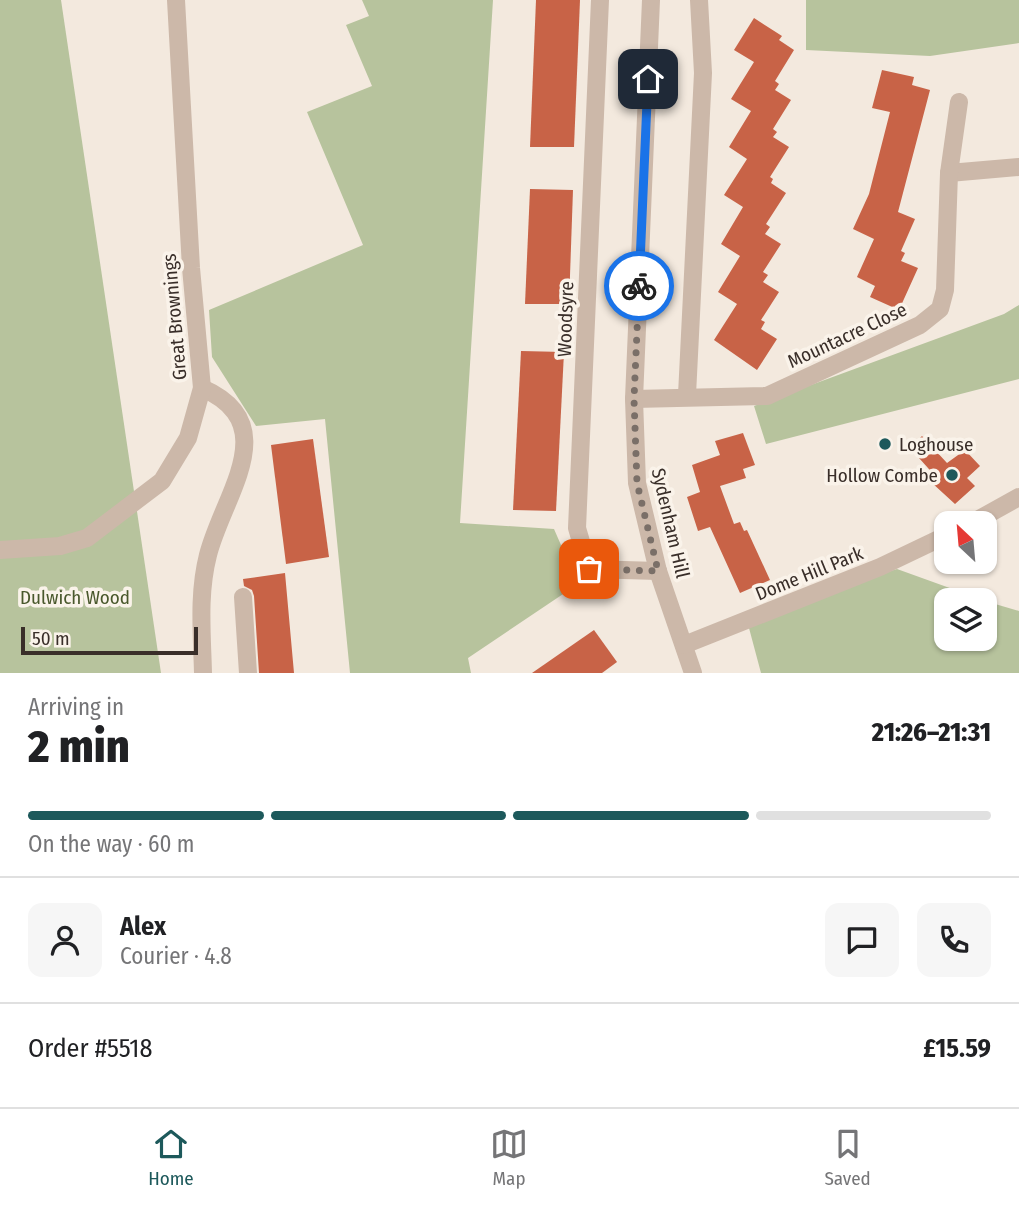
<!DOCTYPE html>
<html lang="en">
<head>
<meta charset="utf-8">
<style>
  body { margin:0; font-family:"Fira Sans Condensed",sans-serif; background:#f6f6f6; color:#202124; height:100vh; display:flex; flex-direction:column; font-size:26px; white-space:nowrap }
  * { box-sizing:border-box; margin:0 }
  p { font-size:23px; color:#757577 }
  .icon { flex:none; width:38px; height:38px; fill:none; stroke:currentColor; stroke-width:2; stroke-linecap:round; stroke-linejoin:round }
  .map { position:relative; height:673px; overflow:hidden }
  .sheet { display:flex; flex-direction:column; background:#fff; flex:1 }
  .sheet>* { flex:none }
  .needle { width:46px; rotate:334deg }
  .buttons { position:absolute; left:934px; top:511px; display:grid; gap:14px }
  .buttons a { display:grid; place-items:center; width:63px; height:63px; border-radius:14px; background:#fff; box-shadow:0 2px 5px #0004; font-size:35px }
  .scale { position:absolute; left:21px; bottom:18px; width:177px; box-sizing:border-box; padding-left:7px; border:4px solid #392e29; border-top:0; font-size:19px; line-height:24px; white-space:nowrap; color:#392e29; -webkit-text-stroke:5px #faf3ea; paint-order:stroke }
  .pin { position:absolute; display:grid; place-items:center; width:60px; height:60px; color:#fff; margin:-30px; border-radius:14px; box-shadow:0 4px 10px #0006 }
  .courier { position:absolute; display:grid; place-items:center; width:70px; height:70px; margin:-35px; border:5px solid #1a73e8; border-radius:50%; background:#fff; color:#222; box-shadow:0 2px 9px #0007 }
  .overview em { font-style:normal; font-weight:800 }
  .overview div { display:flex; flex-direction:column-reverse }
  .overview { display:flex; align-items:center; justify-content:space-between; height:119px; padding:0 28px }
  h1 { font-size:46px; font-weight:800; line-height:52px }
  .bar { display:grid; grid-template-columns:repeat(4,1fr); gap:10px 7px; align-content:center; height:84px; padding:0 28px }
  .bar i { height:9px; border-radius:5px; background:#e0e0e0 }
  .bar .active { background:#1d595b }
  .bar p { grid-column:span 4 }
  .line { display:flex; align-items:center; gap:18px; padding:0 28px; border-top:2px solid #e0e0e0 }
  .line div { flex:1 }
  .round { display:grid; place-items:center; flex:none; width:74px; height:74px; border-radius:14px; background:#f6f6f6 }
  .tab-bar { display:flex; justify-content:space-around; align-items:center; height:98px; border-top:2px solid #e0e0e0; background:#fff; font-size:19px; color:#757577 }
  .tab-bar a { display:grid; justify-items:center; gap:4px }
  .tab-bar .active { color:#1d595b }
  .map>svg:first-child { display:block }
</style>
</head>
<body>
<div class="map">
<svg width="1019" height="673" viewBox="0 0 1019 673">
  <rect width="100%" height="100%" fill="#f3e9de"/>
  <g fill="#b7c39d">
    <path d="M0,0H61L161,673H0Z"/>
    <path d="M362,0H493L460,523L554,529L578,584L468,658L471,673H350L325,419L256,426L212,357L209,310L363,245L307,112L372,86L346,25L369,16Z"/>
    <path d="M806,0H1019V43L930,56L806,50Z"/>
    <path d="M1019,305V379L766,444L754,406L1004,314Z"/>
    <path d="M897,569L983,600H947V639H985V601L1019,611V673H761L749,628L802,599Z"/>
  </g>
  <g fill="#c86347">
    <path d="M536,0H580L574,147H530Z"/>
    <path d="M754,18L782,36L779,40L794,50L775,81L779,84L775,90L791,100L773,129L777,132L773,137L789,147L770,177L773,179L771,183L786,193L766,224L770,227L765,234L781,244L763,272L768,275L763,282L779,292L761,320L765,322L761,329L777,339L757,370L714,340L737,304L718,292L740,256L721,244L743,207L724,195L747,159L729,147L751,111L731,99L754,62L734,50Z"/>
    <path d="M882,70L914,77L912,85L930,90L898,212L915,219L901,251L905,253L901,261L918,268L899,310L870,297L875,286L857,277L874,239L853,229L869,194L890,112L872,108Z"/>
    <path d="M530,189L573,190L569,304H525Z"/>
    <path d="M521,351L564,352L556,511L513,510Z"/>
    <path d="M743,433L755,465L743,469L746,478L720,486L734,524L740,522L744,531L747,530L770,580L740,593L710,527L698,531L687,497L700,492L692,465L720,455L715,441Z"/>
    <path d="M922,436L947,463L965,450L980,466L967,478L975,486L955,504L932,483L937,478L910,448Z"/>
    <path d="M313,439L329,557L286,564L271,445Z"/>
    <path d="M285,573L294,673H259L254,596L252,590L244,586L243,579Z"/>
    <path d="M594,630L617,662L602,673H532Z"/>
  </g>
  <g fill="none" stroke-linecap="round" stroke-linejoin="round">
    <g stroke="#ccb8a9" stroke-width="18">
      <path d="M600,0L577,528L589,569L658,571"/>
      <path d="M651,0L634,399L637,483L658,571L693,673"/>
      <path d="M949,173L1019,167"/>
      <path d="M202,388C285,424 223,495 208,555C198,594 202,633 203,673"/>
      <path d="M687,395L703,73L699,0"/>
      <path d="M634,399L767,396L920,325L940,309L945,290L949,173L959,102"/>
      <path d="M972,523L1019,497"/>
      <path d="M0,550L60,546L87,538L162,481L188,438L202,388L191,268L176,0"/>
      <path d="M243,597L248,673"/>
      <path d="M684,645L880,567L947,535"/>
    </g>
  </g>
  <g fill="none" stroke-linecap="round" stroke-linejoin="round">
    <path stroke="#7a6f68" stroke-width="7" stroke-dasharray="0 12.6" d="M589,569L658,571L637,483L634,399L639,286"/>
    <path stroke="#1a73e8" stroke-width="9" d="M639,286L648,79"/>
  </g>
  <g fill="#1d595b" stroke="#faf3ea" stroke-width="2.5">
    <circle cx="885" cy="444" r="7"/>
    <circle cx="952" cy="475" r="7"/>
  </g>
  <g text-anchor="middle" stroke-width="7" stroke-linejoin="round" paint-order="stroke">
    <g font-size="19" fill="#392e29" stroke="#faf3ea">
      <text transform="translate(174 317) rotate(-95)" y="7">Great Brownings</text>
      <text transform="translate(565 319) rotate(-88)" y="7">Woodsyre</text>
      <text transform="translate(847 335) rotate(-25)" y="7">Mountacre Close</text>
      <text transform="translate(671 523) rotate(77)" y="7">Sydenham Hill</text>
      <text transform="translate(809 573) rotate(-22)" y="7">Dome Hill Park</text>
    </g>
    <g font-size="19" fill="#392e29" stroke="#faf3ea" text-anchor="start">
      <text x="899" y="451">Loghouse</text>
      <text x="938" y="482" text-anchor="end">Hollow Combe</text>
    </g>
    <g font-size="19" fill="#49582c" stroke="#faf3ea">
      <text x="75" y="604">Dulwich Wood</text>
    </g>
  </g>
</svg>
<div class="buttons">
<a><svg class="needle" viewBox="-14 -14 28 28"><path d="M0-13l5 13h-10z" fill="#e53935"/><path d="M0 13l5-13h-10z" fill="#757577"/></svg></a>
<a><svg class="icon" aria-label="layers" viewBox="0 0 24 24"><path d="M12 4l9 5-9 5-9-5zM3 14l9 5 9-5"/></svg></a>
</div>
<div class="scale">50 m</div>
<div class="pin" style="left:589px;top:569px;background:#ea580c"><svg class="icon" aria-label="bag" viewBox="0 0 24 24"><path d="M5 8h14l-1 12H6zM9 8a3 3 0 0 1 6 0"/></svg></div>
<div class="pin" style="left:648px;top:79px;background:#1f2937"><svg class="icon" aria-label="home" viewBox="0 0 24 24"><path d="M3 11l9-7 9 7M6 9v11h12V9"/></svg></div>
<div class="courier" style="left:639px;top:286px"><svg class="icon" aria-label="bike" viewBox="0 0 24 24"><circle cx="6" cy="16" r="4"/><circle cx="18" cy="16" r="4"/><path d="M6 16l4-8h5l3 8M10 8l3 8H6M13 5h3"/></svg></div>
</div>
<section class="sheet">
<div class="overview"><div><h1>2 min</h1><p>Arriving in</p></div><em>21:26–21:31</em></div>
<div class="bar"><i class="active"></i><i class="active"></i><i class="active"></i><i></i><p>On the way · 60 m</p></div>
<div class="line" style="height:126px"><a class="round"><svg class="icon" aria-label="person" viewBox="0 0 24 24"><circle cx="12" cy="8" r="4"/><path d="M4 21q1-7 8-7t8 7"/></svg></a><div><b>Alex</b><p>Courier · 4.8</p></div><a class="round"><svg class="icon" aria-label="chat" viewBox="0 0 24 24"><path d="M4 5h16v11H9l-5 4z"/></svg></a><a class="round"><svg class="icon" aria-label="phone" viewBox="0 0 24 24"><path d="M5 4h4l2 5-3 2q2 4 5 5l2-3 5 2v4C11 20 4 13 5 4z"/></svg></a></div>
<div class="line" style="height:91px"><div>Order #5518</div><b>£15.59</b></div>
</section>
<nav class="tab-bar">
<a class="active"><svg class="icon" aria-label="home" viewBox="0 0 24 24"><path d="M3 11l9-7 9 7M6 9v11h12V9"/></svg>Home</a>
<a><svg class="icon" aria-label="map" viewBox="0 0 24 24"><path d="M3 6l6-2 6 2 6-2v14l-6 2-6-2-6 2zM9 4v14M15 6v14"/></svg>Map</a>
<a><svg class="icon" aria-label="saved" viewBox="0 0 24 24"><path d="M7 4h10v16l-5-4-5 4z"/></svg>Saved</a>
</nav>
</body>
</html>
